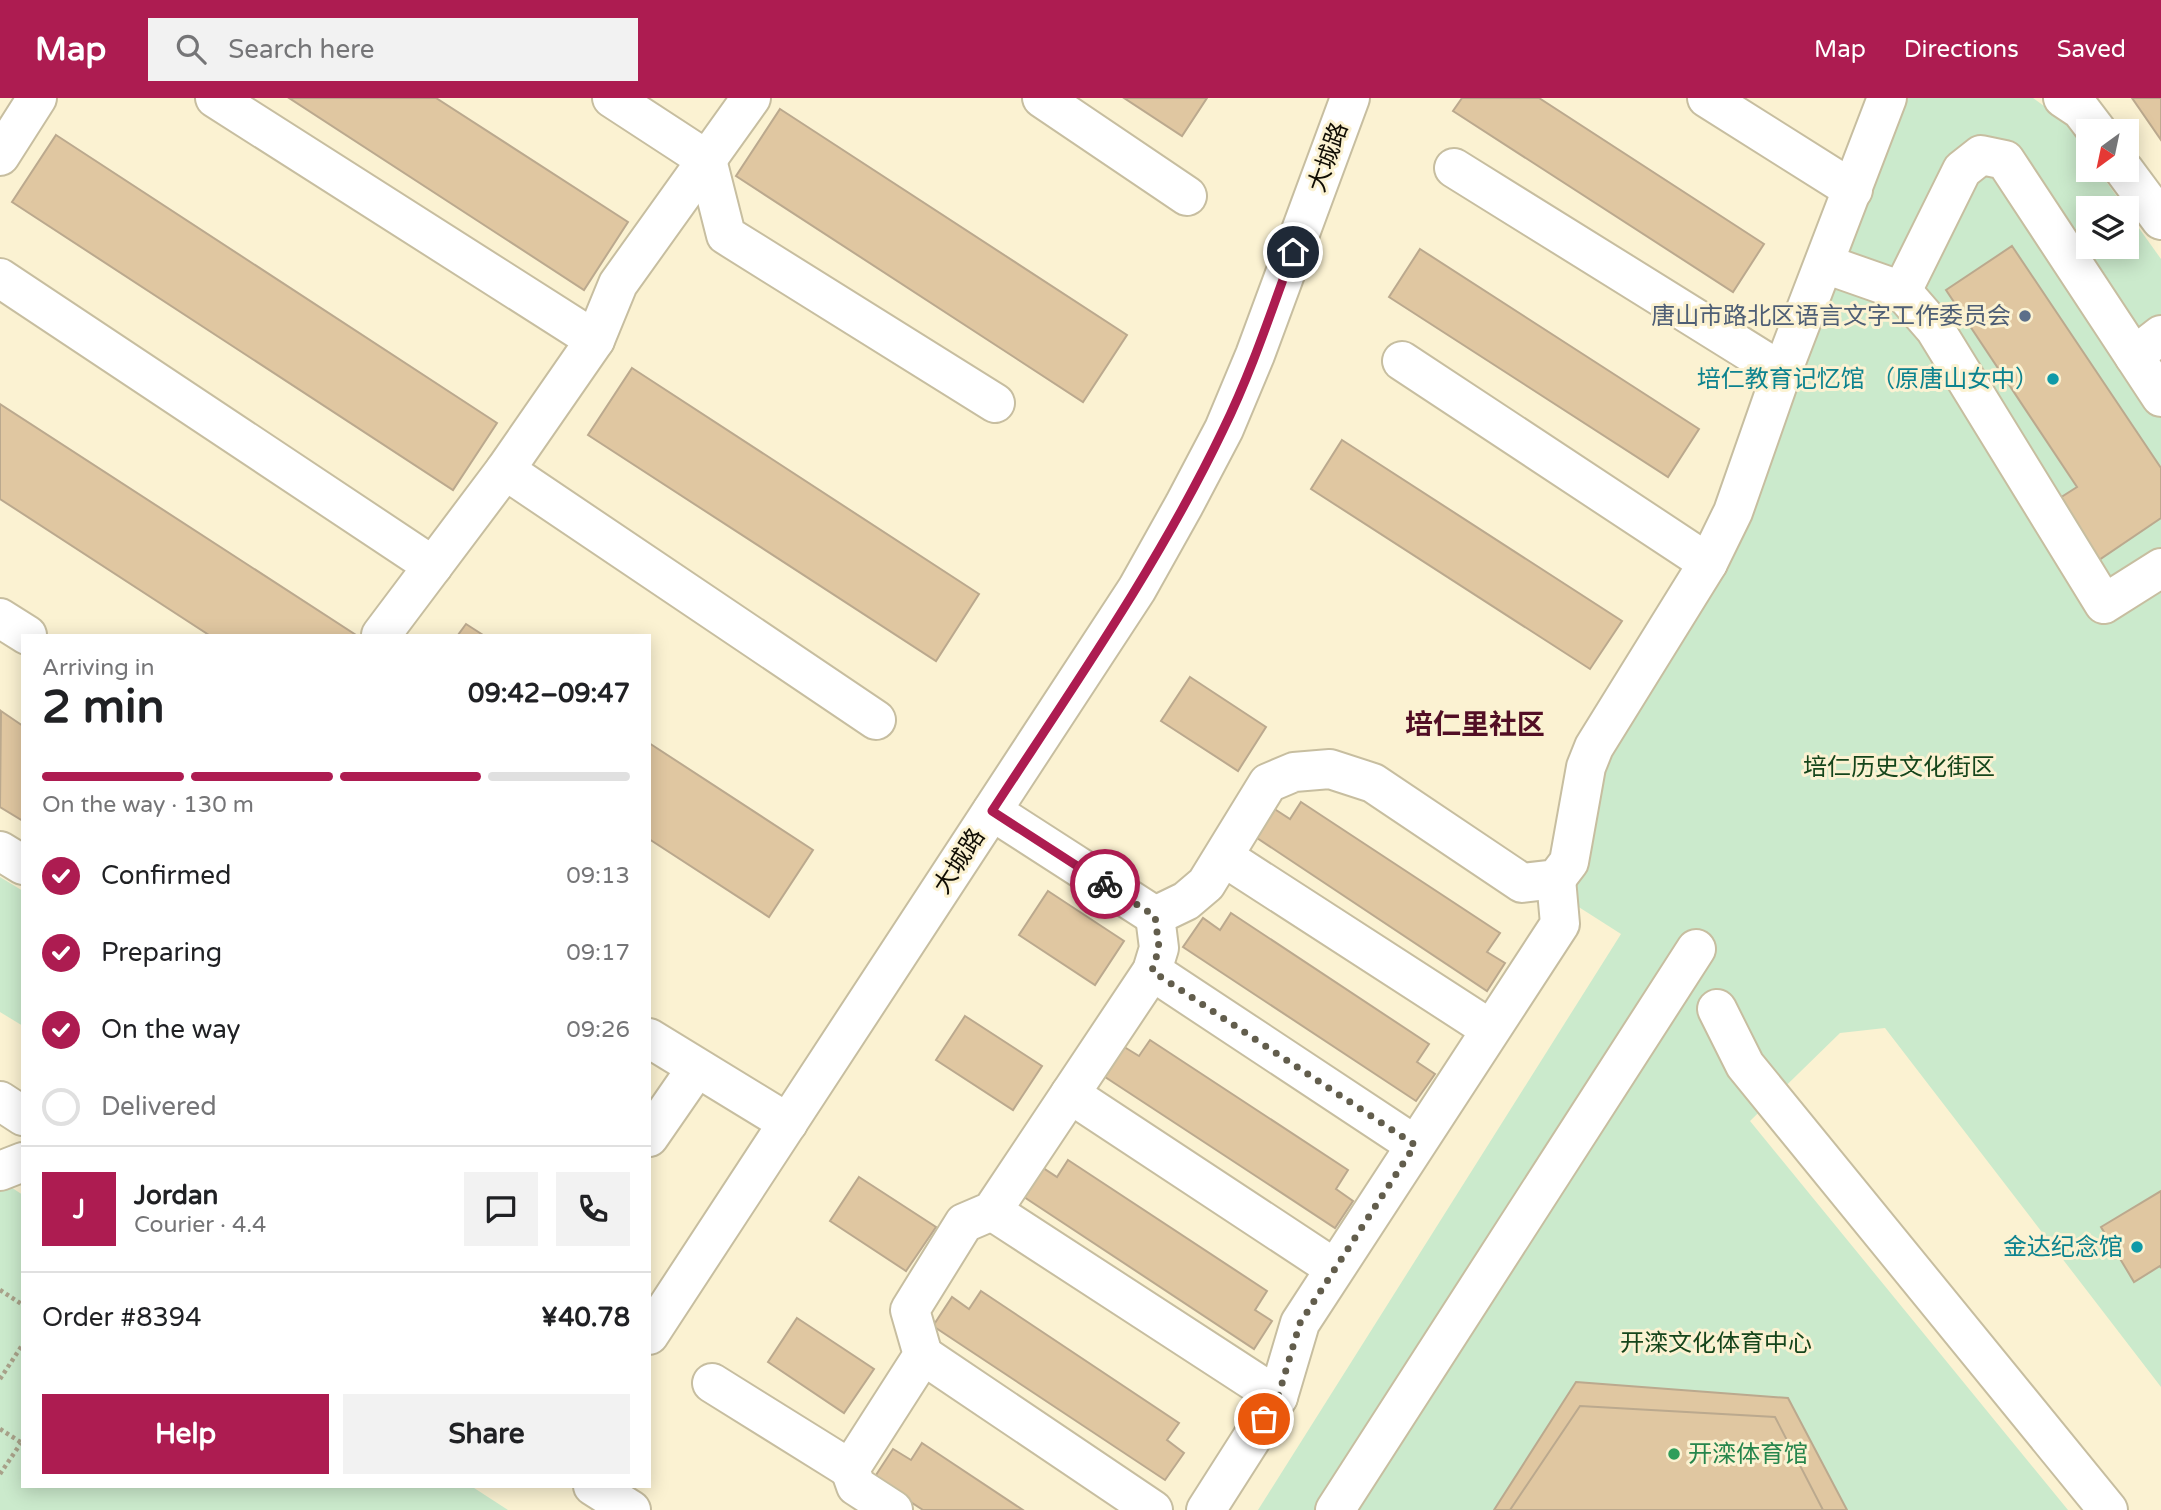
<!DOCTYPE html>
<html lang="en">
<head>
<meta charset="utf-8">
<style>
  body { margin:0; font-family:"Varela Round","Noto Sans SC",sans-serif; background:#f2f2f2; color:#202124; height:100vh; display:flex; flex-direction:column; font-size:26px; white-space:nowrap }
  * { box-sizing:border-box; margin:0 }
  p { font-size:23px; color:#757577 }
  .icon { flex:none; width:38px; height:38px; fill:none; stroke:currentColor; stroke-width:2; stroke-linecap:round; stroke-linejoin:round }
  .map { position:relative; flex:1; overflow:hidden }
  .side { position:absolute; left:21px; top:536px; width:630px; height:854px; display:flex; flex-direction:column; background:#fff; border-radius:0px; box-shadow:0 4px 18px #0003 }
  .side>* { flex:none }
  .needle { width:46px; rotate:213deg }
  .tools { position:absolute; left:2076px; top:21px; display:grid; gap:14px }
  .tools a { display:grid; place-items:center; width:63px; height:63px; border-radius:0px; background:#fff; box-shadow:0 4px 18px #0003; font-size:35px }
  .pin { position:absolute; display:grid; place-items:center; width:60px; height:60px; color:#fff; margin:-30px; border:4px solid #fff; border-radius:50%; box-shadow:0 2px 7px #0007 }
  .courier { position:absolute; display:grid; place-items:center; width:70px; height:70px; margin:-35px; border:5px solid #ad1c51; border-radius:50%; background:#fff; color:#222; box-shadow:0 2px 9px #0007 }
  .summary em { font-style:normal; font-weight:800 }
  .summary div { display:flex; flex-direction:column-reverse }
  .summary { display:flex; align-items:center; justify-content:space-between; height:119px; padding:0 21px }
  h1 { font-size:46px; font-weight:800; line-height:52px }
  .bar { display:grid; grid-template-columns:repeat(4,1fr); gap:10px 7px; align-content:center; height:84px; padding:0 21px }
  .bar i { height:9px; border-radius:5px; background:#e0e0e0 }
  .bar .active { background:#ad1c51 }
  .bar p { grid-column:span 4 }
  .line { display:flex; align-items:center; gap:18px; padding:0 21px; border-top:2px solid #e0e0e0 }
  .line div { flex:1 }
  .round { display:grid; place-items:center; flex:none; width:74px; height:74px; border-radius:0px; background:#f2f2f2 }
  ol { padding:0 21px; list-style:none }
  li { display:flex; align-items:center; gap:21px; height:77px }
  li p { margin-inline-start:auto }
  li .icon { padding:7px; border-radius:50%; background:#ad1c51; color:#fff; stroke-width:4 }
  li:last-child { color:#757577 }
  li i { width:38px; height:38px; border:4px solid #e0e0e0; border-radius:50% }
  .button { display:flex; gap:14px; margin-top:auto; padding:14px 21px }
  .button a { flex:1; height:80px; border-radius:0px; background:#ad1c51; color:#fff; font-size:28px; font-weight:800; line-height:80px; text-align:center }
  .button a+a { background:#f2f2f2; color:#202124 }
  header { display:flex; align-items:center; gap:42px; box-sizing:border-box; height:98px; padding:0 35px; background:#ad1c51; color:#fff }
  header strong { font-size:33px }
  nav { display:flex; gap:38px; margin-inline-start:auto; font-size:24px }
  .search { width:490px; height:63px; background:#f2f2f2; display:flex; align-items:center; gap:18px; box-sizing:border-box; padding:0 24px; border-radius:0px; color:#757577; font-size:26px }
  .map>svg:first-child { display:block }
</style>
</head>
<body>
<header>
<strong>Map</strong>
<div class="search"><svg class="icon" aria-label="search" viewBox="0 0 24 24"><circle cx="10" cy="10" r="6"/><path d="M15 15l6 6"/></svg>Search here</div>
<nav><a>Map</a><a>Directions</a><a>Saved</a></nav>
</header>
<div class="map">
<svg width="2161" height="1412" viewBox="0 0 2161 1412">
  <rect width="100%" height="100%" fill="#fbf2d2"/>
  <g fill="#cbeacc">
    <path d="M1907,0H2033L2065,23L2088,56V72H2098L2125,110H2088V149H2126V112L2161,161V1289L1885,930L1840,935L1750,1023L2068,1412H1258L1621,836L1574,806L1596,671L1743,432Z"/>
    <path d="M0,779L23,793V928L0,914Z"/>
    <path d="M0,1082L23,1097V1388H471L508,1412H0Z"/>
  </g>
  <g fill="#e0c7a1" stroke="#bba98e" stroke-width="2">
    <path d="M289,0H436L628,124L584,192Z"/>
    <path d="M1124,0H1207L1182,38Z"/>
    <path d="M1462,0H1539L1764,146L1733,194L1453,13Z"/>
    <path d="M2132,0H2161V42Z"/>
    <path d="M780,11L1127,237L1083,304L736,78Z"/>
    <path d="M56,37L497,325L453,392L12,104Z"/>
    <path d="M2012,148L2161,370V420L2093,466L2052,405L2077,389L1946,192Z"/>
    <path d="M1420,151L1699,331L1668,379L1389,199Z"/>
    <path d="M632,270L979,496L936,563L588,337Z"/>
    <path d="M0,306L356,537H209L0,401Z"/>
    <path d="M1342,342L1622,523L1590,571L1311,391Z"/>
    <path d="M466,526L483,537H458Z"/>
    <path d="M1190,579L1266,629L1238,673L1161,623Z"/>
    <path d="M1,613L23,628V723L0,709Z"/>
    <path d="M649,645L813,752L769,819L649,741Z"/>
    <path d="M1301,704L1500,835L1487,854L1505,865L1487,893L1254,738L1273,710L1290,721Z"/>
    <path d="M1048,793L1124,843L1095,887L1019,837Z"/>
    <path d="M1231,815L1429,946L1417,964L1435,976L1416,1003L1183,849L1203,820L1220,832Z"/>
    <path d="M965,918L1042,968L1013,1012L936,962Z"/>
    <path d="M1150,942L1348,1072L1336,1091L1353,1103L1335,1130L1102,977L1121,947L1139,958Z"/>
    <path d="M1068,1062L1267,1193L1255,1212L1272,1223L1254,1251L1021,1097L1040,1068L1057,1079Z"/>
    <path d="M859,1079L936,1129L906,1173L830,1123Z"/>
    <path d="M2161,1093V1170L2160,1168L2134,1184L2101,1129Z"/>
    <path d="M981,1193L1179,1325L1167,1342L1184,1355L1165,1382L933,1228L952,1199L969,1211Z"/>
    <path d="M797,1220L874,1271L844,1315L768,1264Z"/>
    <path d="M1576,1284L1788,1300L1847,1412H1494Z"/>
    <path d="M1580,1308L1775,1319L1823,1412H1510Z"/>
    <path d="M922,1345L1023,1412H923L874,1380L893,1351L911,1362Z"/>
  </g>
  <g fill="none" stroke-linecap="round" stroke-linejoin="round">
    <g stroke="#c7bea0" stroke-width="42">
      <g id="minor">
        <path d="M215,0L595,242"/>
        <path d="M612,0L707,62L726,137L995,305"/>
        <path d="M1042,0L1187,98"/>
        <path d="M1707,0L1853,92"/>
        <path d="M2063,0L2081,12L2097,33"/>
        <path d="M0,58L37,0"/>
        <path d="M1454,70L1782,274"/>
        <path d="M2124,72L2161,122"/>
        <path d="M1825,166L1902,193L1935,231L2104,506L2161,470"/>
        <path d="M0,180L433,468"/>
        <path d="M1902,193L1962,72L1981,57L2005,62L2161,299"/>
        <path d="M2134,258L2161,237"/>
        <path d="M1402,263L1708,465"/>
        <path d="M505,372L876,622"/>
        <path d="M0,520L27,537"/>
        <path d="M381,537L505,372L595,242L618,186L751,0"/>
        <path d="M992,713L1155,818"/>
        <path d="M0,753L23,767"/>
        <path d="M1224,759L1490,931"/>
        <path d="M1152,873L1415,1047"/>
        <path d="M1717,911L1745,967L2108,1412"/>
        <path d="M649,940L788,1025"/>
        <path d="M1070,996L1334,1170"/>
        <path d="M649,1039L696,971"/>
        <path d="M0,1073L23,1064"/>
        <path d="M992,1113L1278,1299"/>
        <path d="M649,1237L1137,491L1184,407L1224,331L1255,257L1350,0"/>
        <path d="M923,1257L1153,1412"/>
        <path d="M712,1285L850,1371L923,1257L910,1212L964,1125L992,1113L1152,873L1159,850L1155,818L1186,803L1206,786L1268,685L1294,674L1330,671L1373,685L1522,785L1556,781L1569,764L1586,669L1594,649L1708,465L1733,414L1782,274L1887,0"/>
        <path d="M850,1371L856,1388L893,1412"/>
        <path d="M1206,1412L1278,1299L1300,1225L1560,826L1556,781"/>
        <path d="M1335,1412L1696,851"/>
      </g>
    </g>
    <g stroke="#c7bea0" stroke-width="42">
      <g id="major">
        <path d="M0,1003L23,1018"/>
        <path d="M593,1388L631,1412"/>
      </g>
    </g>
    <g stroke="#a9a28a" stroke-width="4.5" stroke-dasharray="3.5 3.5" stroke-linecap="butt">
      <path d="M0,1192L23,1207"/>
      <path d="M0,1281L23,1246"/>
      <path d="M0,1331L22,1345"/>
      <path d="M0,1376L21,1345"/>
    </g>
    <use href="#minor" stroke="#fff" stroke-width="38"/>
    <use href="#major" stroke="#fff" stroke-width="38"/>
  </g>
  <g fill="none" stroke-linecap="round" stroke-linejoin="round">
    <path stroke="#625d4c" stroke-width="7" stroke-dasharray="0 12.6" d="M1105,786L1155,818L1159,850L1152,873L1415,1047L1300,1225L1278,1299L1264,1321"/>
    <path stroke="#ad1c51" stroke-width="9" d="M1105,786L992,713C1073,589 1159,466 1223,332C1251,275 1271,214 1293,154"/>
  </g>
  <circle fill="#5c6f8a" stroke="#fbf2d2" stroke-width="2.5" cx="2025" cy="218" r="7"/>
  <g fill="#0f9aa8" stroke="#fbf2d2" stroke-width="2.5">
    <circle cx="2053" cy="281" r="7"/>
    <circle cx="2137" cy="1149" r="7"/>
  </g>
  <circle fill="#2e9e5b" stroke="#fbf2d2" stroke-width="2.5" cx="1674" cy="1356" r="7"/>
  <g text-anchor="middle" stroke-width="6" stroke-linejoin="round" paint-order="stroke">
    <g font-size="24" fill="#100d04" stroke="#fbf2d2">
      <text transform="translate(1328 59) rotate(-70)" y="8">大城路</text>
      <text transform="translate(959 763) rotate(-57)" y="8">大城路</text>
    </g>
    <g font-size="24" fill="#4e5e75" stroke="#fbf2d2" text-anchor="end">
      <text x="2011" y="226">唐山市路北区语言文字工作委员会</text>
    </g>
    <g font-size="24" fill="#0d838f" stroke="#fbf2d2" text-anchor="end">
      <text x="2039" y="289">培仁教育记忆馆 （原唐山女中）</text>
      <text x="2123" y="1157">金达纪念馆</text>
    </g>
    <g font-size="24" fill="#15451b" stroke="#fbf2d2">
      <text x="1899" y="677">培仁历史文化街区</text>
      <text x="1716" y="1253">开滦文化体育中心</text>
    </g>
    <g font-size="24" fill="#27864d" stroke="#fbf2d2" text-anchor="start">
      <text x="1688" y="1364">开滦体育馆</text>
    </g>
    <g font-size="28" font-weight="bold" fill="#520e25" stroke="#fbf2d2">
      <text x="1475" y="636">培仁里社区</text>
    </g>
  </g>
</svg>
<div class="tools">
<a><svg class="needle" viewBox="-14 -14 28 28"><path d="M0-13l5 13h-10z" fill="#e53935"/><path d="M0 13l5-13h-10z" fill="#757577"/></svg></a>
<a><svg class="icon" aria-label="layers" viewBox="0 0 24 24"><path d="M12 4l9 5-9 5-9-5zM3 14l9 5 9-5"/></svg></a>
</div>
<div class="pin" style="left:1264px;top:1321px;background:#ea580c"><svg class="icon" aria-label="bag" viewBox="0 0 24 24"><path d="M5 8h14l-1 12H6zM9 8a3 3 0 0 1 6 0"/></svg></div>
<div class="pin" style="left:1293px;top:154px;background:#1f2937"><svg class="icon" aria-label="home" viewBox="0 0 24 24"><path d="M3 11l9-7 9 7M6 9v11h12V9"/></svg></div>
<div class="courier" style="left:1105px;top:786px"><svg class="icon" aria-label="bike" viewBox="0 0 24 24"><circle cx="6" cy="16" r="4"/><circle cx="18" cy="16" r="4"/><path d="M6 16l4-8h5l3 8M10 8l3 8H6M13 5h3"/></svg></div>
<section class="side">
<div class="summary"><div><h1>2 min</h1><p>Arriving in</p></div><em>09:42–09:47</em></div>
<div class="bar"><i class="active"></i><i class="active"></i><i class="active"></i><i></i><p>On the way · 130 m</p></div>
<ol>
<li><svg class="icon" aria-label="check" viewBox="0 0 24 24"><path d="M5 12l5 5 9-10"/></svg>Confirmed<p>09:13</p></li>
<li><svg class="icon" aria-label="check" viewBox="0 0 24 24"><path d="M5 12l5 5 9-10"/></svg>Preparing<p>09:17</p></li>
<li><svg class="icon" aria-label="check" viewBox="0 0 24 24"><path d="M5 12l5 5 9-10"/></svg>On the way<p>09:26</p></li>
<li><i></i>Delivered</li>
</ol>
<div class="line" style="height:126px"><b class="round" style="background:#ad1c51;color:#fff">J</b><div><b>Jordan</b><p>Courier · 4.4</p></div><a class="round"><svg class="icon" aria-label="chat" viewBox="0 0 24 24"><path d="M4 5h16v11H9l-5 4z"/></svg></a><a class="round"><svg class="icon" aria-label="phone" viewBox="0 0 24 24"><path d="M5 4h4l2 5-3 2q2 4 5 5l2-3 5 2v4C11 20 4 13 5 4z"/></svg></a></div>
<div class="line" style="height:91px"><div>Order #8394</div><b>¥40.78</b></div>
<div class="button"><a>Help</a><a>Share</a></div>
</section>
</div>
</body>
</html>
